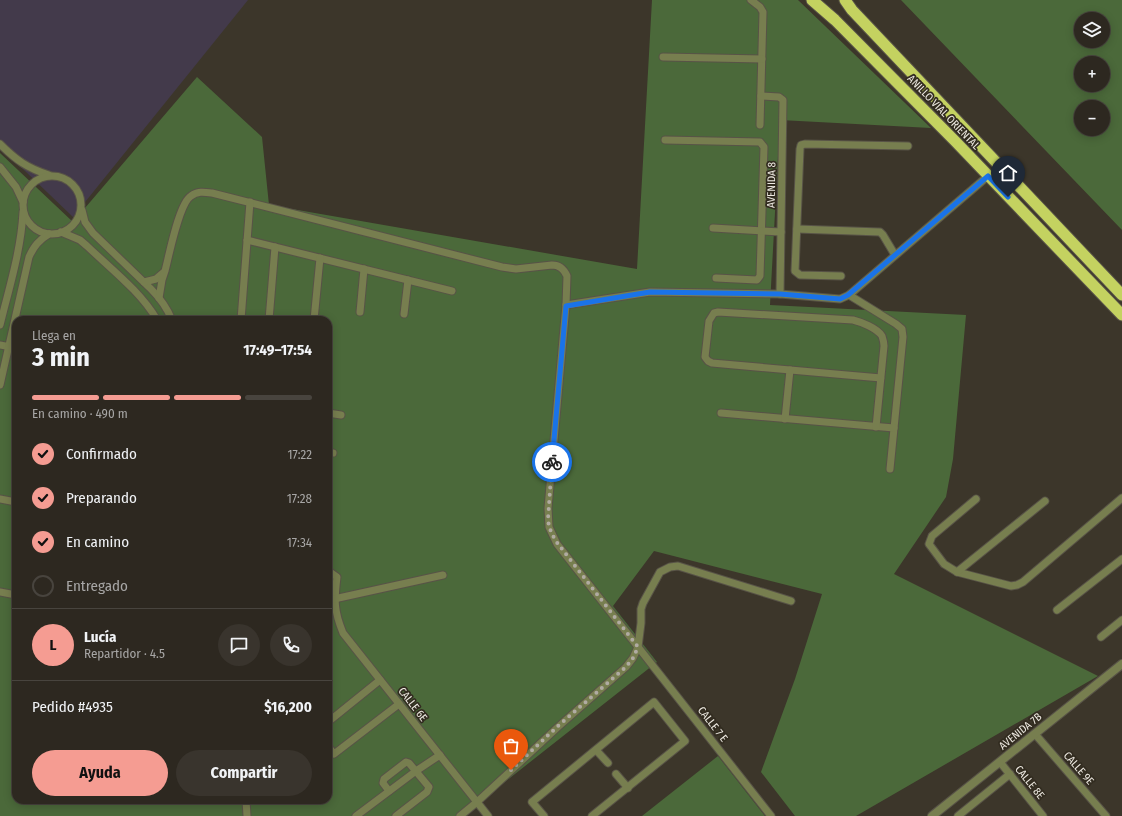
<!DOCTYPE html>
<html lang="es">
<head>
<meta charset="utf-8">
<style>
  body { margin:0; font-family:"Fira Sans Condensed",sans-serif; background:#39342d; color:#f1f3f6; height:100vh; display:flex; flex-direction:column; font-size:15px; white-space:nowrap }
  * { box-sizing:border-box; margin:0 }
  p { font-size:13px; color:#a7a6a5 }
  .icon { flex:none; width:22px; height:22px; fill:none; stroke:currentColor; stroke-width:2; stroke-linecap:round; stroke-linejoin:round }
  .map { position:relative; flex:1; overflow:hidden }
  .side { position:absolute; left:12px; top:316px; width:320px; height:488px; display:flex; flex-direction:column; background:#2d2820; border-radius:12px; box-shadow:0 2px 10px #0003,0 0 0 1px #48443e }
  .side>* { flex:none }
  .tools { position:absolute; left:1074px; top:12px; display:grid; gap:8px }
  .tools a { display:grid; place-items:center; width:36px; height:36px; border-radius:50%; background:#2d2820; box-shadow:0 2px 10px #0003,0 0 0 1px #48443e; font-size:20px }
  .pin { position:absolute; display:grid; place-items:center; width:34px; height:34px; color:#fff; margin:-41px -17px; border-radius:50% 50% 50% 0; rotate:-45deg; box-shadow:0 0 4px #0007 }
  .pin .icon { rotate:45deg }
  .courier { position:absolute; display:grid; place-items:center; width:40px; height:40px; margin:-20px; border:3px solid #1a73e8; border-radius:50%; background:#fff; color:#222; box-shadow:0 1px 5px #0007 }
  .summary em { font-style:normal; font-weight:700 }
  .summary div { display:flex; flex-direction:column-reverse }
  .summary { display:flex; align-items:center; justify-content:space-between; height:68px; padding:0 20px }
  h1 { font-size:26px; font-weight:700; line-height:30px }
  .bar { display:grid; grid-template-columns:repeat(4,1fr); gap:6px 4px; align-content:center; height:48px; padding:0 20px }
  .bar i { height:5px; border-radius:3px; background:#48443e }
  .bar .selected { background:#f59c92 }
  .bar p { grid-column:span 4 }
  .line { display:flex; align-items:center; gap:10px; padding:0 20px; border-top:1px solid #48443e }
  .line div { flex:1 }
  .round { display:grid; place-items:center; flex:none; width:42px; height:42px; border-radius:21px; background:#39342d }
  ol { padding:0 20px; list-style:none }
  li { display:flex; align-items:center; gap:12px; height:44px }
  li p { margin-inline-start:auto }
  li .icon { padding:4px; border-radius:50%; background:#f59c92; color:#111; stroke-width:4 }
  li:last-child { color:#a7a6a5 }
  li i { width:22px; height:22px; border:2px solid #48443e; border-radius:50% }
  .action { display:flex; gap:8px; margin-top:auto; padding:8px 20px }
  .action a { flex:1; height:46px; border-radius:24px; background:#f59c92; color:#111; font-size:16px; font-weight:700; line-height:46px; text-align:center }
  .action a+a { background:#39342d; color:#f1f3f6 }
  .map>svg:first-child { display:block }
</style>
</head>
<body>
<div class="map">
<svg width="1122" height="816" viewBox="0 0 1122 816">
  <rect width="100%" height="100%" fill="#3c362a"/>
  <path fill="#433a4b" d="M0,0H248L73,217L0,147Z"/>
  <g fill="#4b693a" fill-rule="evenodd">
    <path d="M652,0H798L931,128L780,120L770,305L966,315L953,459L946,497L894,574L1098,676L856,816H795L761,772L795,679L822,594L654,551L613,606L657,662L487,796L460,816H0V153L73,222L197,77L262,137L269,205L637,269ZM16,320H328V800H16Z"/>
    <path d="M901,0H1122V230ZM1081,19H1103V41H1081ZM1081,63H1103V85H1081ZM1081,107H1103V129H1081Z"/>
    <path d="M718,756L765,816H642Z"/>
  </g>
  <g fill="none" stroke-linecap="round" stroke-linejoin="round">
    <g stroke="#585347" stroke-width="9">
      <g id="minor">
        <path d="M751,0L760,7L763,12L760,125"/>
        <path d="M663,57L762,59"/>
        <path d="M761,96L779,97L783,100L780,294"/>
        <path d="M665,140L760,142L764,147L760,276L757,280L716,278"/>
        <path d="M0,144C16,160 27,168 49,175"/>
        <path d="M0,167L16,187L23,202"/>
        <circle cx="52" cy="205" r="29"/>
        <path d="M82,210L85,222L93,233L151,289C160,298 167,308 172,320"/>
        <path d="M713,228L781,232"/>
        <path d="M797,229L880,232L883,235L895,255"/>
        <path d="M61,232L80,240L87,246C110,268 142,293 157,320"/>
        <path d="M247,240L452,291"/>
        <path d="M841,276L800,275L795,271L800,149L801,145L805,144L908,146"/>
        <path d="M144,282L156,279L163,273"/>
        <path d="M849,295L896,324L902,329L903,337L890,469"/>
        <path d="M159,298L162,280L165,271C169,256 179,203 191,196C197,191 204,192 212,193L502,267L516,269L552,265C559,265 564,269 567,276L566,305L548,508L549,527L557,544L771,816"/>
        <path d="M566,305L650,292L780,294L840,299L849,295L988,176"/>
        <path d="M360,312L364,269"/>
        <path d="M404,314L408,280"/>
        <path d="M241,320L250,202"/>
        <path d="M269,320L275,247"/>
        <path d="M314,320L320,258"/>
        <path d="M0,325C9,288 21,251 23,212"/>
        <path d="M0,345L16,348"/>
        <path d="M0,385L29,257C34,246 39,240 49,234"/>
        <path d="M328,413L341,415"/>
        <path d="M721,413L894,428"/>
        <path d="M785,419L790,370"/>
        <path d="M876,427L884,346C884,343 883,339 882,336C877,328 861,322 853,320L718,312L714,313L709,321L705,357L708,361L712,363L881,378"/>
        <path d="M328,452L333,453"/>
        <path d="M0,499L16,502"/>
        <path d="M976,499L932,536L929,544L944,564L957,572L1011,586L1017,585L1023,582L1122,498"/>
        <path d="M957,572L1045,501"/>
        <path d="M328,573L330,572L337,577C334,601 334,611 343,633L488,816"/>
        <path d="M0,592L16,595"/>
        <path d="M334,599L443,575"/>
        <path d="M1057,610L1122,559"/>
        <path d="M1101,637L1122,620"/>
        <path d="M328,722L380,680"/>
        <path d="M1035,734L1106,816"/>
        <path d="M328,746L334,754L399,704"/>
        <path d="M596,750L608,763"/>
        <path d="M1000,762L1043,816"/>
        <path d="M616,774L628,788"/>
        <path d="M389,791L383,783L384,779L406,762L409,763L429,787L427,792L396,816"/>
        <path d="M246,800L247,816"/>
        <path d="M356,816L416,771L440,755"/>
        <path d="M460,816L477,802L558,727L626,667L633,658L638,647L641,623V609L643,603L660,572L670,567L678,566L791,601"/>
        <path d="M544,816L532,802L654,702L685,741L592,816"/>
        <path d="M958,816L1010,774"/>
      </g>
    </g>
    <g stroke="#585347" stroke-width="10">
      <path id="tertiary" d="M932,816L1122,664"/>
    </g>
    <g stroke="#585347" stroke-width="13">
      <g id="trunk">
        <path d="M812,0L835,20L955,141L1122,315"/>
        <path d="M845,0L852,10L1122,295"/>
      </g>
    </g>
    <use href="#minor" stroke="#777e4f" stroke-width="7"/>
    <use href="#tertiary" stroke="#777e4f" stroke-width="8"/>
    <use href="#trunk" stroke="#c4d260" stroke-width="11"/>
  </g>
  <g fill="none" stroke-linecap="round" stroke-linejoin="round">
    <path stroke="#b0aba2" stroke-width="4" stroke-dasharray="0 7.2" d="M511,770L558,726L626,667L633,658L638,647L555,540L549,527L548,519L552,462"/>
    <path stroke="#1a73e8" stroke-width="5" d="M552,462L566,306L650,292L780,294L840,299L848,295L988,176L1008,197"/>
  </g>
  <g text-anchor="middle" stroke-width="3.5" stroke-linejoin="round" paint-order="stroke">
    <g font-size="11" fill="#eeeae2" stroke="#322c20">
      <text transform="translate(944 112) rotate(46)" y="4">ANILLO VIAL ORIENTAL</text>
      <text transform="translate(771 185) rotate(-89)" y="4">AVENIDA 8</text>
      <text transform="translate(413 704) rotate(52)" y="4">CALLE 6E</text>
      <text transform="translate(713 724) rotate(52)" y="4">CALLE 7 E</text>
      <text transform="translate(1020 731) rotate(-39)" y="4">AVENIDA 7B</text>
      <text transform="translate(1079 768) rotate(49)" y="4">CALLE 9E</text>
      <text transform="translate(1030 782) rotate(51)" y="4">CALLE 8E</text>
    </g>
  </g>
</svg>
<div class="tools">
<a><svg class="icon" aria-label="layers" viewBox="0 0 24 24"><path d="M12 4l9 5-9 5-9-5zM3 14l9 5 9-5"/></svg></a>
<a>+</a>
<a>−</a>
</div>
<div class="pin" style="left:511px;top:770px;background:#ea580c"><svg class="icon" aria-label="bag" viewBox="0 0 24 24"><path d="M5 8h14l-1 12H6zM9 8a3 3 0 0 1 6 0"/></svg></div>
<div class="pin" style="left:1008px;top:197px;background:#1f2937"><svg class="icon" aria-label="home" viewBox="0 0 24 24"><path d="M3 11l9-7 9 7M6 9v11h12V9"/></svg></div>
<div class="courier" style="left:552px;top:462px"><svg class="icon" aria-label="bike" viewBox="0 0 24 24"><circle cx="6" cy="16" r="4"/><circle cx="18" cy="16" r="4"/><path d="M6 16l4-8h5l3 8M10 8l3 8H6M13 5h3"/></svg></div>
<section class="side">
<div class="summary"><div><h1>3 min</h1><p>Llega en</p></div><em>17:49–17:54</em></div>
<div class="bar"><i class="selected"></i><i class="selected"></i><i class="selected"></i><i></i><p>En camino · 490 m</p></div>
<ol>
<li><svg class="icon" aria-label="check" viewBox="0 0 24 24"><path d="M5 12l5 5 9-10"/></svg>Confirmado<p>17:22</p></li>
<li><svg class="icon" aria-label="check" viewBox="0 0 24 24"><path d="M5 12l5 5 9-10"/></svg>Preparando<p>17:28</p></li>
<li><svg class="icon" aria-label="check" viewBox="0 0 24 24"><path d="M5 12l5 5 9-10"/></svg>En camino<p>17:34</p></li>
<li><i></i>Entregado</li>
</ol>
<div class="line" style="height:72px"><b class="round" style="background:#f59c92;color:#111">L</b><div><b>Lucía</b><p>Repartidor · 4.5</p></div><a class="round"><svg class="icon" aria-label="chat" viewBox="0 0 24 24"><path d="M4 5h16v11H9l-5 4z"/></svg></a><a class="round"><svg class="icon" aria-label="phone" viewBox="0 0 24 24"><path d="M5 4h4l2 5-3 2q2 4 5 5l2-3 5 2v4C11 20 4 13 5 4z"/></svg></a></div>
<div class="line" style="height:52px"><div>Pedido #4935</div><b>$16,200</b></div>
<div class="action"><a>Ayuda</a><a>Compartir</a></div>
</section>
</div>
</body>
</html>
